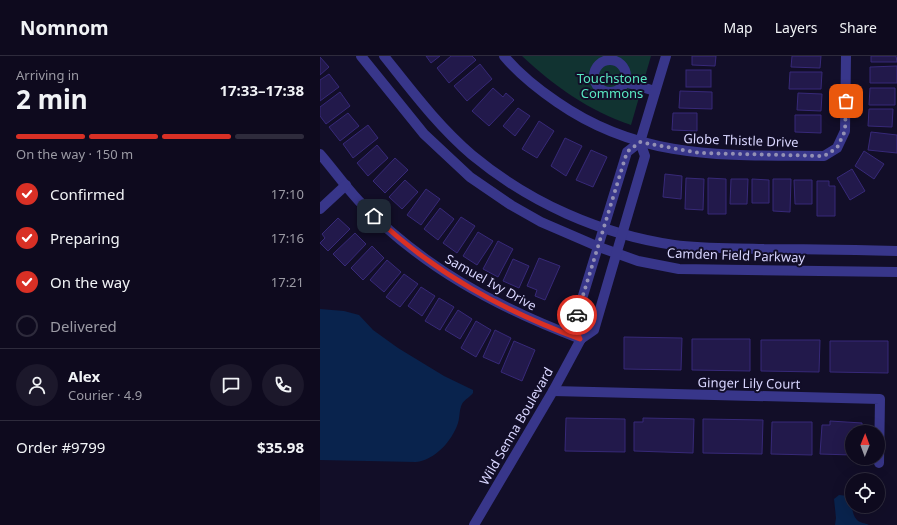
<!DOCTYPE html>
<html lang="en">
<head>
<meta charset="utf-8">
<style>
  body { margin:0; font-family:"Noto Sans",sans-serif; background:#1c182b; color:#f1f3f6; height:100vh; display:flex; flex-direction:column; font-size:15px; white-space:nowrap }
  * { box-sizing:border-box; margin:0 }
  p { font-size:13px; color:#9b9aa4 }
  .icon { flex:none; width:22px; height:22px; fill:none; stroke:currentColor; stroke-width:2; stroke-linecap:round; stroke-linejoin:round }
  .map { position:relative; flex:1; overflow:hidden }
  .panel { display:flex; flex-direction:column; background:#0e0a1e; width:320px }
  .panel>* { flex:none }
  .needle { width:26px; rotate:1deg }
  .fabs { position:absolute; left:525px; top:369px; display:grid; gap:8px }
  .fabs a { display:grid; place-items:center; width:40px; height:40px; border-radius:50%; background:#0e0a1e; box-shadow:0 4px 16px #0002,0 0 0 1px #2e2b3c; font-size:20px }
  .pin { position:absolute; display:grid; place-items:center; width:34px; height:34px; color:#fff; margin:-17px; border-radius:8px; box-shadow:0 2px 6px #0006 }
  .courier { position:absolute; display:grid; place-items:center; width:40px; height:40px; margin:-20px; border:3px solid #d93025; border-radius:50%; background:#fff; color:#222; box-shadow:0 1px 5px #0007 }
  .overview em { font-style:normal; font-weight:700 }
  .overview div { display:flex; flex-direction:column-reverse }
  .overview { display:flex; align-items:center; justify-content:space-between; height:68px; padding:0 16px }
  h1 { font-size:26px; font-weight:700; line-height:30px }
  .bar { display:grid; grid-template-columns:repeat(4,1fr); gap:6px 4px; align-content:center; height:48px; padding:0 16px }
  .bar i { height:5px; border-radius:3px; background:#2e2b3c }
  .bar .current { background:#d93025 }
  .bar p { grid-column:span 4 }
  .line { display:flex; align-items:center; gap:10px; padding:0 16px; border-top:1px solid #2e2b3c }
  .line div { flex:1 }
  .round { display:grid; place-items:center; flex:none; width:42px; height:42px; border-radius:21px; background:#1c182b }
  ol { padding:0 16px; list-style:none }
  li { display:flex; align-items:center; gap:12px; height:44px }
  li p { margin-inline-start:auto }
  li .icon { padding:4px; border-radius:50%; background:#d93025; color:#fff; stroke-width:4 }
  li:last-child { color:#9b9aa4 }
  li i { width:22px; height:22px; border:2px solid #2e2b3c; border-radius:50% }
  header { display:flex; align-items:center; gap:24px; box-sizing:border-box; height:56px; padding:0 20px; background:#0e0a1e; border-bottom:1px solid #2e2b3c }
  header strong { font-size:19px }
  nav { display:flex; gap:22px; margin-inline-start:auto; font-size:14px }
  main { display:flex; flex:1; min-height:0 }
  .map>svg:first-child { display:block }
</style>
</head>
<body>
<header>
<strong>Nomnom</strong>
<nav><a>Map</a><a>Layers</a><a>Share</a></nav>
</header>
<main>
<section class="panel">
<div class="overview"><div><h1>2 min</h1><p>Arriving in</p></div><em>17:33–17:38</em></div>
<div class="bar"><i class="current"></i><i class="current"></i><i class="current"></i><i></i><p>On the way · 150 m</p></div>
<ol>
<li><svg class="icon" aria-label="check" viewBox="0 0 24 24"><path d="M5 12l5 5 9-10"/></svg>Confirmed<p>17:10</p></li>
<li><svg class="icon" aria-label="check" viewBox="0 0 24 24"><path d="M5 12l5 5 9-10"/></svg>Preparing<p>17:16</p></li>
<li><svg class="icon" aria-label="check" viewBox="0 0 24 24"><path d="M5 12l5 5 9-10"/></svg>On the way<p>17:21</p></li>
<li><i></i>Delivered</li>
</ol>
<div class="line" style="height:72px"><a class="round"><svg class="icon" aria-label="person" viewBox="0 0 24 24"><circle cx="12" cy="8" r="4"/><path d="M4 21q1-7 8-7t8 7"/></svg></a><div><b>Alex</b><p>Courier · 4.9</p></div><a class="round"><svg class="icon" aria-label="chat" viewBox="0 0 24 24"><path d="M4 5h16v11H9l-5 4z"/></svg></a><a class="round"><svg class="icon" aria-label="phone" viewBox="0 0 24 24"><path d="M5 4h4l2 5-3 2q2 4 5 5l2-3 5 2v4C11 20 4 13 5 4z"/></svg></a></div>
<div class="line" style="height:52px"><div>Order #9799</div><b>$35.98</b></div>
</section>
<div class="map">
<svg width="577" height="469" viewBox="0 0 577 469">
  <rect width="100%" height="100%" fill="#120e28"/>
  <path fill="#113331" d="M202,0H331L311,69C269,55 234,30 202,0Z"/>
  <g fill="#09234d">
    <path d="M0,253L24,255L39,259L53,274L78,292L124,320L153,334V337C150,341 144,344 142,348C139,354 140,361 138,367C132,385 115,404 96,406L0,404Z"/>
    <path d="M519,439L528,440C534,446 530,457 537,464C540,467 545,467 549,469H515L516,462L514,443Z"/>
  </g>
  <g fill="#22194b" stroke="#372978">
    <path d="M106,0H120L111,7Z"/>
    <path d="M131,0H152L156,4L129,27L117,12Z"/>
    <path d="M372,0H396L395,10L372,9Z"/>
    <path d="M472,0H501L500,12L471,11Z"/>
    <path d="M551,0H576L577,6H551Z"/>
    <path d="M0,1L9,11L0,19Z"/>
    <path d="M160,8L172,23L147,45L134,30Z"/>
    <path d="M577,10V27H550V11Z"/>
    <rect x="366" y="14" width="25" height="17"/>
    <path d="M470,16H502L501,33H469Z"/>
    <path d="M9,18L19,31L0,45V24Z"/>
    <path d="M173,32L183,41L186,37L194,44L169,70L152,55Z"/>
    <path d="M550,32H575V49H549Z"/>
    <path d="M360,35L392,36V53L359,52Z"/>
    <path d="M20,36L30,50L6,68L0,60V51Z"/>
    <path d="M478,37L502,38L501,55L477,54Z"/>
    <path d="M198,52L210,60L195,80L183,70Z"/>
    <path d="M549,53H573L572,71L548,70Z"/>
    <path d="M28,57L39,70L20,85L9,71Z"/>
    <path d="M353,57H377V75L352,74Z"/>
    <path d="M475,59H501V77L475,76Z"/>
    <path d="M219,65L234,75L217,102L202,93Z"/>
    <path d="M48,69L58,82L33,102L23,88Z"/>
    <path d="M551,76L577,79V97L548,94Z"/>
    <path d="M245,82L262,90L246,120L231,110Z"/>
    <path d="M57,89L68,102L48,120L37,107Z"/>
    <path d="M271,94L287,101L273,131L256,124Z"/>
    <path d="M544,95L564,108L554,123L535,110Z"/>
    <path d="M75,102L88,114L65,137L53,125Z"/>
    <path d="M532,113L545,135L530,144L517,122Z"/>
    <path d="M345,118L362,120L361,143L343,141Z"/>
    <path d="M366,122L384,123L383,154L365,153Z"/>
    <path d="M388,122L406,123V158H388Z"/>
    <path d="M411,123H428L427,148H410Z"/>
    <path d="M432,123L449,124V147H432Z"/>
    <path d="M453,123H471L470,156L453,155Z"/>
    <path d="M85,124L98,136L82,153L69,141Z"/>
    <path d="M474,124H492V148H475Z"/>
    <path d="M497,125H509V130H515V160H497Z"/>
    <path d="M106,133L120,143L101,169L87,159Z"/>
    <path d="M120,152L134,163L118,184L104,173Z"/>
    <path d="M141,161L155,170L137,197L123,187Z"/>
    <path d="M18,162L30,173L8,195L0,187L5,182L2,178Z"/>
    <path d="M158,176L173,185L157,209L143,200Z"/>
    <path d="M35,177L46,188L25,210L13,198Z"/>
    <path d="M178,185L193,193L178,221L163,213Z"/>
    <path d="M52,190L64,202L43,224L31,212Z"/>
    <path d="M219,202L240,210L225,244L215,240L217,234L207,230Z"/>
    <path d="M193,203L209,210L199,232L183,225Z"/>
    <path d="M67,204L81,216L64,236L50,224Z"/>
    <path d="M84,218L98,228L80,251L66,241Z"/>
    <path d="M101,231L115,240L102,260L88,250Z"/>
    <path d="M119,242L134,251L120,274L105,265Z"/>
    <path d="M138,254L152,263L140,283L125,274Z"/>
    <path d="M156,265L171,274L156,301L141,292Z"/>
    <path d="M175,274L191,282L179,308L163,301Z"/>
    <path d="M304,281L362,282L361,314L304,313Z"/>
    <path d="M372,283H430V315L372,314Z"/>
    <path d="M441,284H500L499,316L441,315Z"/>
    <path d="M194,285L215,294L202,325L181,316Z"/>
    <path d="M510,285H568V317L510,316Z"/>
    <path d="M246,362L305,363V396L245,395Z"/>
    <path d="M323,362L374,363L373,397L314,395V366H323Z"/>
    <path d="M383,363L443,364L442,398L383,397Z"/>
    <path d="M510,365L542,367V376H532V399L500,398L502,369H510Z"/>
    <path d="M452,366H492V399L451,398Z"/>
  </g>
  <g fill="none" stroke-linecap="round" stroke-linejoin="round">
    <g stroke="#38368a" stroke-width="10">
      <path d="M41,0L104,78L150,121L191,149L221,166L279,191L318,205L359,213L577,216"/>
      <path d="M64,0C92,35 118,70 152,99C210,147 280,178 354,189C384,193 414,192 444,193C488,193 533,194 577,195"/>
      <path d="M184,0C199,18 218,33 237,46C322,105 406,99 504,100L517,92L525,75L526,0"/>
      <circle cx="290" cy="20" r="16"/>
      <path d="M305,26L335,35"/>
      <path d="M0,98C13,113 25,130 39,145C100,210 178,252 261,283"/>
      <path d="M0,153L26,129"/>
      <path d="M261,283L254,269L307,96L320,86L346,0"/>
      <path d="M233,335L560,343L559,407"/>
      <path d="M154,469L233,335L261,283L274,274L325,100L320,86"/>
    </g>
  </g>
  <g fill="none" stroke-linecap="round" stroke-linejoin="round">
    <path stroke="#9390b4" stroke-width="4" stroke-dasharray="0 7.2" d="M257,259L307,96L320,86L379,97L504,100L517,92L525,75L526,45"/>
    <path stroke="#d93025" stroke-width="5" d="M54,160C116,218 182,254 260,283L254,269L257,259"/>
  </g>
  <g text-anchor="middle" stroke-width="4" stroke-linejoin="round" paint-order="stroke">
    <g font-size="13" fill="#59e7c1" stroke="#120e28">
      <text x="292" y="27">Touchstone<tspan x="292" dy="15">Commons</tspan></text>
    </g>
    <g font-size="13" fill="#d9d6ff" stroke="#120e28">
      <text transform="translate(421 84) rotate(2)" y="5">Globe Thistle Drive</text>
      <text transform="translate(416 199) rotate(2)" y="5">Camden Field Parkway</text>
      <text transform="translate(171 226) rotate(29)" y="5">Samuel Ivy Drive</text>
      <text transform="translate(429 327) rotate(1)" y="5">Ginger Lily Court</text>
      <text transform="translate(196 370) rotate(-60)" y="5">Wild Senna Boulevard</text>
    </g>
  </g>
</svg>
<div class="fabs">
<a><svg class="needle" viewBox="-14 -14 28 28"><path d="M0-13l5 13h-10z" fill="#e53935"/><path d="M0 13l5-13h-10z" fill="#9b9aa4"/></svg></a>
<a><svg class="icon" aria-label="locate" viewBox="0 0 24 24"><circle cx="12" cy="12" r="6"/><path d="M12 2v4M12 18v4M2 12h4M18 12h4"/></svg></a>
</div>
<div class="pin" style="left:526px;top:45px;background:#ea580c"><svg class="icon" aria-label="bag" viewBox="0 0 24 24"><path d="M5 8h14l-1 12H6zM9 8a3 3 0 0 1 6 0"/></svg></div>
<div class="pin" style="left:54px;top:160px;background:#1f2937"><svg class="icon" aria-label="home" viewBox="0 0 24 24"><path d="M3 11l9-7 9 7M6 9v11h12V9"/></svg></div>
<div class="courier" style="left:257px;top:259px"><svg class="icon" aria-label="car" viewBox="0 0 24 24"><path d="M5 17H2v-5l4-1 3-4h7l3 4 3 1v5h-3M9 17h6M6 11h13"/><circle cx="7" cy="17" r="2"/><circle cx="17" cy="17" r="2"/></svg></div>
</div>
</main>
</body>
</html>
